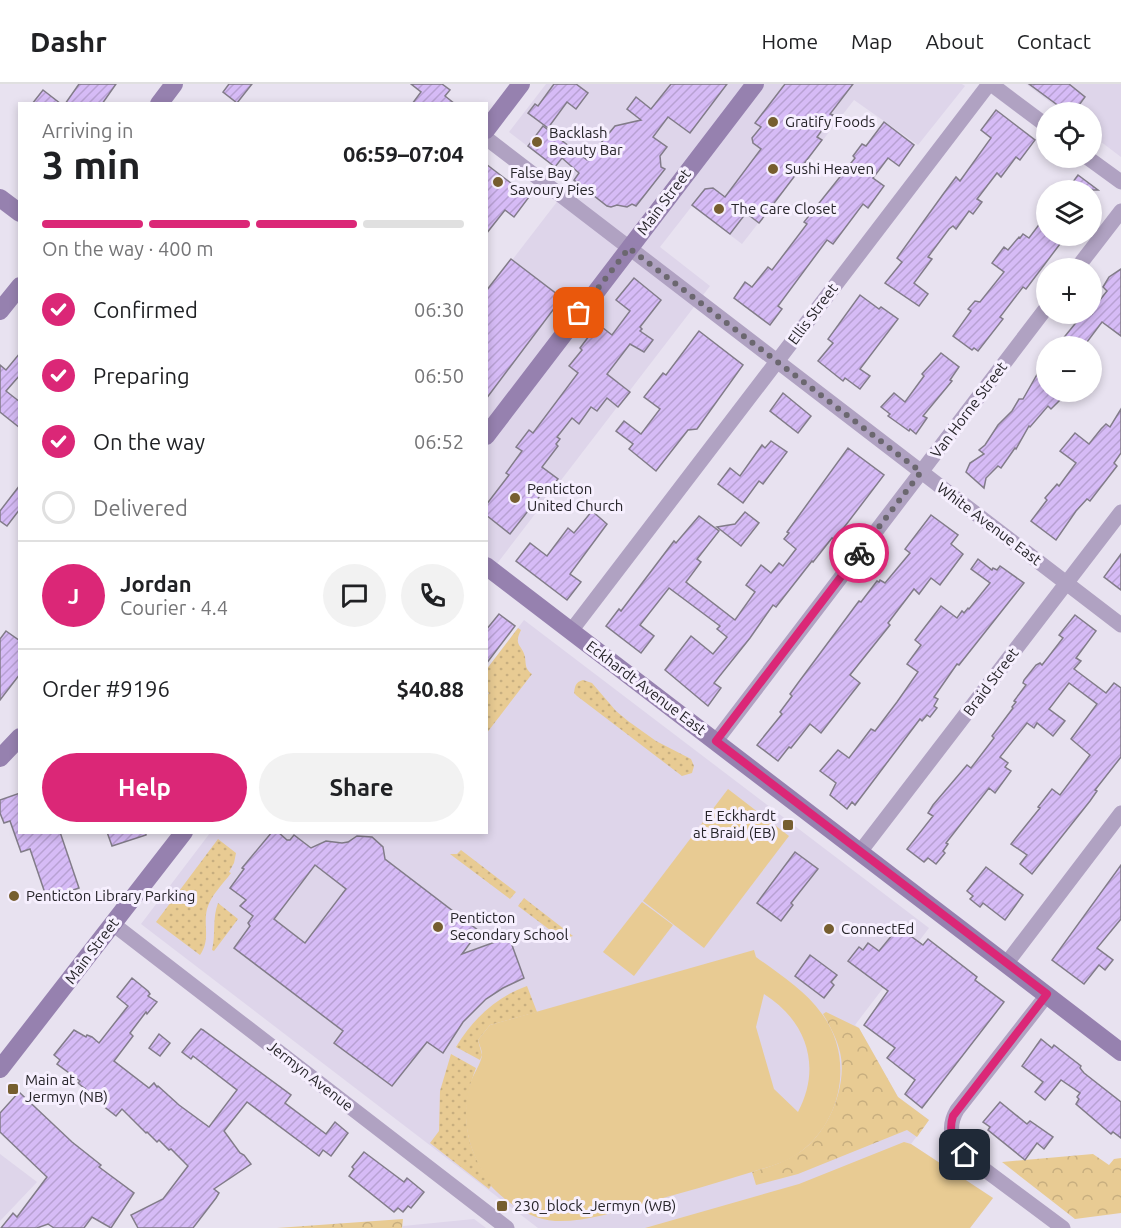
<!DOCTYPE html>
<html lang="en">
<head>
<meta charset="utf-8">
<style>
  body { margin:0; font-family:Ubuntu,sans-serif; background:#f2f2f2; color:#202124; height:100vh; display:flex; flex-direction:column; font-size:22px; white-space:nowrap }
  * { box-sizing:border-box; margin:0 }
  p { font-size:20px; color:#757577 }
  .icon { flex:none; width:33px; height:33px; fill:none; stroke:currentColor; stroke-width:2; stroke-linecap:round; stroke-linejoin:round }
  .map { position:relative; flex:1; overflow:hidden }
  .side { position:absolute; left:18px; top:18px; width:470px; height:732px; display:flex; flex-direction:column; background:#fff; border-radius:0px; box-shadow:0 3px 9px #0003 }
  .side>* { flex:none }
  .controls { position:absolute; left:1036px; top:18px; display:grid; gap:12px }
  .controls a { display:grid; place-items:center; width:66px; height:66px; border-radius:50%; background:#fff; box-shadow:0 3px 9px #0003; font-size:30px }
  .pin { position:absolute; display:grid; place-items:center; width:51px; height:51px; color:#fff; margin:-26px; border-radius:12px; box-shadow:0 3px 9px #0006 }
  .courier { position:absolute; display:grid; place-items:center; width:60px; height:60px; margin:-30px; border:4px solid #db2777; border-radius:50%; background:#fff; color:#222; box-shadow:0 2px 8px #0007 }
  .summary em { font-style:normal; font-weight:700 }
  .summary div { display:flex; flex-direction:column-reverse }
  .summary { display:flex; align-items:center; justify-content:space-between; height:102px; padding:0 24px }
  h1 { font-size:39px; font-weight:700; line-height:45px }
  .bar { display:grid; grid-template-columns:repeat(4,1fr); gap:9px 6px; align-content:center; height:72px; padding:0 24px }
  .bar i { height:8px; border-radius:4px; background:#e0e0e0 }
  .bar .selected { background:#db2777 }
  .bar p { grid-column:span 4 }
  .line { display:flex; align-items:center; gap:15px; padding:0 24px; border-top:2px solid #e0e0e0 }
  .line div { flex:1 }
  .round { display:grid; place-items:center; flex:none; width:63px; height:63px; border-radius:32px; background:#f2f2f2 }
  ol { padding:0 24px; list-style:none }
  li { display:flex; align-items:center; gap:18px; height:66px }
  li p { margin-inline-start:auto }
  li .icon { padding:6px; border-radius:50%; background:#db2777; color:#fff; stroke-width:4 }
  li:last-child { color:#757577 }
  li i { width:33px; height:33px; border:3px solid #e0e0e0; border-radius:50% }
  .primary-button { display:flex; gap:12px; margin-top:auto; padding:12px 24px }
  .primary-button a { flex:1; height:69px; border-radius:36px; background:#db2777; color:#fff; font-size:24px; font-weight:700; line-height:69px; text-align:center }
  .primary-button a+a { background:#f2f2f2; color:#202124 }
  header { display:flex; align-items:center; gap:36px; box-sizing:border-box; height:84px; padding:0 30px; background:#fff; border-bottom:2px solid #e0e0e0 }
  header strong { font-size:28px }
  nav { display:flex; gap:33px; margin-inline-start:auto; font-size:21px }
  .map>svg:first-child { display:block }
</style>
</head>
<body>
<header>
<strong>Dashr</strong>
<nav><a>Home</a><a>Map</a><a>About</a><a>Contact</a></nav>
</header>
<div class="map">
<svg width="1121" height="1144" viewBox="0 0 1121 1144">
  <defs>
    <pattern id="grass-dots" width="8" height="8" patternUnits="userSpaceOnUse" patternTransform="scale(1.5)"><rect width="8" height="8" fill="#e8cb93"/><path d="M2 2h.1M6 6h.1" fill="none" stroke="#c7ae7f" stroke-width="1.8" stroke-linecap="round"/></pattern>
    <pattern id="park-crowns" width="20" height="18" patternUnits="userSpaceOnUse" patternTransform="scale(1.5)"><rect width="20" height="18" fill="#e8cb93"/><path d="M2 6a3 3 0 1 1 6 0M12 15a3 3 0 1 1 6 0" fill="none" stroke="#c7ae7f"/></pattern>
    <pattern id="building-hatch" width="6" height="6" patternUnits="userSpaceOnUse" patternTransform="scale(1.5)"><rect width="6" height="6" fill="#d6bbf6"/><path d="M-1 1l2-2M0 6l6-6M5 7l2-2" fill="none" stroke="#b8a1d3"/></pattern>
  </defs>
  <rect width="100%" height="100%" fill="#e8e2f0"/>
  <g fill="#ded5ea">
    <path d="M546,0H962L965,2L918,61L854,16L742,160L692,122L660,163L710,202L486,494V210L573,97L509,48Z"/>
    <path d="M1026,0H1121V73L1092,51V28H1063Z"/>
    <path d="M524,536L929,844L855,941L859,944L898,1013L929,1036L911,1060L993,1114L970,1144H538L141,840L210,749L486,748V586Z"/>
    <path d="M0,1070L37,1098L0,1137Z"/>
    <path d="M474,1135L486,1144H402L403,1142Z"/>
  </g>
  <g fill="url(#grass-dots)">
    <path d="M518,544L521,546C513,562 522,560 525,573C526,581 525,585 532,590L486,650V614L489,609L486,606V586Z"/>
    <path d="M583,596L592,599L616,627L628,637L656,657L691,675L694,682L692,689L682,692L577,612L574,609C575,603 575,598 583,596Z"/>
    <path d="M218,755L236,769L234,779L229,788L231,789C223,800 211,811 207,825C203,841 211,856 200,871L156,838Z"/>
    <path d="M461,766L516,808L510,815L450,770H457Z"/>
    <path d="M524,814L573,852L565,854L558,852L518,822Z"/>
    <path d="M218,819L238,835L214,867L212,866C216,850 212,835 218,819Z"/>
    <path d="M527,902L537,928L490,941L478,956L482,971L480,976L456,963C473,935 496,913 527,902Z"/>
    <path d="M451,970L476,984C460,1024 463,1066 493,1099L489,1105L430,1059L439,1047L440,1007Z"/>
  </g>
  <g fill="url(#park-crowns)">
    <path d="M826,928L859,944L898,1013L929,1036L917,1053L907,1046L798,1090L756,1101L752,1088C769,1083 785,1078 800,1068C828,1049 848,1002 840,968C837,955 830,942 823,930Z"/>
    <path d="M1093,1070L1109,1081L1114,1075L1121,1074V1129L1075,1135L1002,1078Z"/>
    <path d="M403,1135L402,1144H277Z"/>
  </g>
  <g fill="#e8cb93" fill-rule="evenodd">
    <path d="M728,705L789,752L704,864L643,817Z"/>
    <path d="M642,818L673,841L634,892L603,868Z"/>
    <path d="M754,866L756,873C779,890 805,906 822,930C854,973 843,1037 799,1069C785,1079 768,1083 752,1088C717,1099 681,1109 645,1119C616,1128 586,1138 555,1137C531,1136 506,1118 491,1102L492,1099C469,1073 460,1035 470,1001C472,991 482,979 482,970C482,966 479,960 478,956L490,941ZM764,910C807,937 822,983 798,1028L774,1005L756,943Z"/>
    <path d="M904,1058L911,1060L993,1114L970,1144H645L799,1100Z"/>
  </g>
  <g fill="url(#building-hatch)" stroke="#827c89" stroke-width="1.5" fill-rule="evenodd">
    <path d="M79,0H116L102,20H65Z"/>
    <path d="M229,0H252L237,19L223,8Z"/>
    <path d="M411,0H442L450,6L445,12L455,20H412L421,8Z"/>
    <path d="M554,0H576L588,9L576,25L567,18L548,44L528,29L535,20L538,22Z"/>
    <path d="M671,0H727L690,49L668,33L653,53L667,63L660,72L661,83L665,85L636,122L632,120L627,123L617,121L611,123L607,122L574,96L579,89L562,74L555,83L528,62L543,42L587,76L615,42L641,36L627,25L636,13L651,25Z"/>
    <path d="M785,0H853L830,30L833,31L817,53L822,56L759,139L746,129L730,150L692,121L705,105L713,104L725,113L761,65L753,59L752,54L761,43L755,39Z"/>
    <path d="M1029,0H1069L1085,13L1074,28H1067Z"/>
    <path d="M43,6L61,20H32Z"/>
    <path d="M996,26L1035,56L1020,76L1016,73L1001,93L997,89L977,115L982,118L973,130L969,127L956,145L953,142L949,145L928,173L932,175L914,199L928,210L919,222L885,199L902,178L897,174L944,109L956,93L960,97L991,54L981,46Z"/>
    <path d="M884,38L914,61L899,82L888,74L873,94L884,102L868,124L863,120L833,160L827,156L778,222L782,225L770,241L734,214L745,198L752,203L768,183L772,186L807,140L804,138L855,74L853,72L862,60L866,62Z"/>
    <path d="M486,80L529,113L514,133L505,126L486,150Z"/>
    <path d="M1078,91L1098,106H1067Z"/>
    <path d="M1047,130V152H1066L1026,205L1023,203L1000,233L1003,235L978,267L974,264L972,266L953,252L971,227L968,225L975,217L980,218L1004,188L992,179L1004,163L1008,166L1019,153L1020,154L1023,150L1029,154Z"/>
    <path d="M511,175L562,214L486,315V207Z"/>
    <path d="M1121,185V252L1102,238L1084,262H1057L1083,230H1092V226L1107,207L1103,203L1109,193Z"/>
    <path d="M634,194L661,216L640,243L642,245L640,247L653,256L644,268L630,260L607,290L630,308L618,323L607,314L597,327L591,323L579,340L572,334L557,353L560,355L556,360L558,362L542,383L558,395L549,406L546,404L510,450L486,431V421L509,391L506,389L522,367L516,363L529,346L533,349L578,289L569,282L582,266L580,264L598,240L612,251L630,227L616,216Z"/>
    <path d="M860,211L879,225L881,223L898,235L860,285L870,292L860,305L845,294L843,297L818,277L833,259L828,255Z"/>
    <path d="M699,247L743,281L697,345L688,346L656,387L629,365L633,360L616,347L624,337L641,350L660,325L644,313L663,289L666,291Z"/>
    <path d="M20,269V291L6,307L20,318V344L0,328V281L6,286Z"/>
    <path d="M941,269L959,283L950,296L952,297L923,332L927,334L916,350L910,345L909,347L888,332L890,330L881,323L894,309L905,318L924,292L922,290Z"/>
    <path d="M1047,273V308H1052L1061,315L1051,325L1048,322L1030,343L1029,342L1016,365L1015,364L1001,384L998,382L986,394L984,404L966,388L970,379L984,370L979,366L985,361L998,341L1012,327L1019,315H1023Z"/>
    <path d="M783,309L811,332L798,349L770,327Z"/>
    <path d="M1121,325V369L1114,379L1117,382L1090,417L1087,415L1076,427L1056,456L1031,437L1047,416L1045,414L1057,400L1059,402L1076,379L1060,367L1075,349L1089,360L1101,345L1106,340L1110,343Z"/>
    <path d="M771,357L787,368L763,400L759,397L743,419L718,400L730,384L740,392L762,361L765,364Z"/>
    <path d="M848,364L884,391L839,450L834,455L832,454L813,478L812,477L776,523L773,521L750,554L714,599L721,604L708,622L665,586L691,552L713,570L727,553L717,545L720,542L669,504L640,541L654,552L641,569L606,542L619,525L621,527L674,457L676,459L699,432L719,447L697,475L701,478L686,498L735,536L755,508L746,501L761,481L771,489L779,479L783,482L796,465L784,455L789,449L787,448Z"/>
    <path d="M20,401V425L7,442L0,437V427Z"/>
    <path d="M592,427L607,440L570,490L581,498L567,516L516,477L530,459L547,472L568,444L574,449Z"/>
    <path d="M745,428L759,439L741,462L717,443L735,440Z"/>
    <path d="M931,431L958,451L951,460L963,470L940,501L931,494L919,510L914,505L888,539L890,541L850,591L860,599L849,613L821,649L810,640L791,664L789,663L778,677L757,661L782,630L780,628L792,612L790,610L798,599L859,517L861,518L877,497L879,498L880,496L885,499L910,469L905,465Z"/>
    <path d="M1121,470V506L1104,493Z"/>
    <path d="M978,475L992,486L993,484L997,486L1000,482L1024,499L959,581L957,580L934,613L938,615L934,622L937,624L930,633L927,631L922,637L920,635L855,721L852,718L847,725L830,711L836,699L820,687L838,666L849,674L871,645L875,647L897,618L918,588L907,580L921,561L915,556L941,522L957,534L962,527L964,529L968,524L969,525L990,499L971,485Z"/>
    <path d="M499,530L515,542L486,580V546Z"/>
    <path d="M1075,531L1096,547L1076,574L1081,577L1074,585L1106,609L1114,599L1121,604V673L1095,706L1097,707L1090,717L1032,790L1020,780L1027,771L1011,760L1040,724L1038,723L1052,705L1060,711L1090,671L1071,655L1097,620L1069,599L1049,625L1065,637L1053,652L1037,639L1034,644L1027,639L1000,673L1008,679L1005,683L1011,687L995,709L989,704L946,759L948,760L943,767L945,769L936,780L928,774L924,778L907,765L933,732L928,729L933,721L967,681L971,684L994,654L992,652L1013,624L1012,623L1016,618L1014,617L1026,601L1023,599L1024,596L1036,581L1040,579L1042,581L1063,554L1059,551Z"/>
    <path d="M6,547L20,557V590L0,616V555Z"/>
    <path d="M20,709V748H60L79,804L47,815L30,765L21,768L10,737L4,739L0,729V716Z"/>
    <path d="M107,748H146V751L112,762Z"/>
    <path d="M272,748H278L287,756H290L294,751L311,764L326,757L342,759L348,758L357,752L372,753L383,763L385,775L479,847L462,870L509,853L524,894L503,904L486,915L463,938L443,969L427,958L392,1002L334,959L343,947L234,864L250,842L248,839L253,832L240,822L246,816L230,804L244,785L242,784ZM315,781L346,805L305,859L274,835Z"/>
    <path d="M795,768L818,785L791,819L793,821L781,837L757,819Z"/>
    <path d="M1121,781V835L1097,864L1113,876L1105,886L1099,881L1084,900L1052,876Z"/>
    <path d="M986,783L1023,811L1005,836L983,819L980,823L970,815L973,812L967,807Z"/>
    <path d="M898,844L900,846L901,845L923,861L928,855L977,893L975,896L1004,918L922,1024L905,1010L915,996L887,974L895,964L864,941L888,907L848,877L859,863L863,866L868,859L879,867Z"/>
    <path d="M810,871L837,891L831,898L834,901L824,914L795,892Z"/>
    <path d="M132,894L148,907L150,910L148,912L157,918L147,930L146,928L130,949L133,952L114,977L149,1004L154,999L157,1003L158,1002L179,1021L209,1043L237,1006L193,972L191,975L182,968L194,953L201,945L203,946L291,1011L285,1019L326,1050L335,1038L348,1049L331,1072L323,1066L319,1072L247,1018L224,1047L240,1069L244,1071L251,1080L214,1105L219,1109L216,1114L193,1144H138L131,1131L163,1115L188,1082L171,1065L169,1066L159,1056L157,1058L147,1048L146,1049L122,1025L116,1032L88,1010L89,1008L78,999L80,997L57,980L60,976L54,971L74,946L86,953L87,951L92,953L99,959L128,922L117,913Z"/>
    <path d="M159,950L170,959L160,972L149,964Z"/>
    <path d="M1041,955L1052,964L1054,961L1081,982L1080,984L1084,989L1121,1018V1054L1113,1048L1111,1050L1076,1020L1079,1015L1077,1013L1080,1009L1061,996L1045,1016L1035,1008L1043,998L1022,982Z"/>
    <path d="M19,1008L72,1058L101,1081L99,1083L134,1109L111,1144L92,1133L84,1144H54L48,1140L37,1144H1L13,1129L17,1133L47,1093L0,1048V1029Z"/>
    <path d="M1000,1018L1027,1040L1030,1037L1053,1053L1044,1065L1037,1059L1025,1076L988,1046L990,1043L983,1038Z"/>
    <path d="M364,1068L404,1098L407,1094L424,1108L411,1124L408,1122L403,1128L398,1124L394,1128L349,1092L354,1085L352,1083Z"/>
  </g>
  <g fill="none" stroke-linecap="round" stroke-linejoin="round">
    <g stroke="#b0a2c2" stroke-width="15">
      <path d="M991,0L1047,42"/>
      <path d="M486,54L1121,541"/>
      <path d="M1088,74L1121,98"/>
      <path d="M1077,184L1121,127"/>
      <path d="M571,547L989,0"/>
      <path d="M716,657L1047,223"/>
      <path d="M860,768L1121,428"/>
      <path d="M113,840L507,1144"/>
      <path d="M1006,880L1121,729"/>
      <path d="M1047,911L957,1026C947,1043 951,1058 965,1071L1063,1144"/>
    </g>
    <g stroke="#9681af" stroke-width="18">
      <path d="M159,20L174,0"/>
      <path d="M486,46L521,0"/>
      <path d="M0,114L20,129"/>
      <path d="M0,227L20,202"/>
      <path d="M486,352L755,0"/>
      <path d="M486,482L1121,968"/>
      <path d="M0,674L20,653"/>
      <path d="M0,985L184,748"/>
    </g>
  </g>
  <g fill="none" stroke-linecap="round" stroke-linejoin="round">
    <path stroke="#6b676f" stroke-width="6" stroke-dasharray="0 10.8" d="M579,229L629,164L921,388L859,469"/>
    <path stroke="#db2777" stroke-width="8" d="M859,469L716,657L1047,910L953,1032C948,1048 953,1060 965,1071"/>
  </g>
  <g fill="#765e2f" stroke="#f6effe" stroke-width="2">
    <circle cx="773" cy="38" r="6"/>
    <circle cx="537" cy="58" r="6"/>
    <circle cx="773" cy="85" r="6"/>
    <circle cx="498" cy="98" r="6"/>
    <circle cx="719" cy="125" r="6"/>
    <circle cx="515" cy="414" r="6"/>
    <rect x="782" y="735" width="12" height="12" rx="3"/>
    <circle cx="14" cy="812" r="6"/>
    <circle cx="438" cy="843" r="6"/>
    <circle cx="829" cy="845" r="6"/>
    <rect x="7" y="999" width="12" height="12" rx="3"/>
    <rect x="496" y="1116" width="12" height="12" rx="3"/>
  </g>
  <g text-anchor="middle" stroke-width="6" stroke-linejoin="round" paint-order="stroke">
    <g font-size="15" fill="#27252a" stroke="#f6effe" text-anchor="start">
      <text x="785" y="43">Gratify Foods</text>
      <text x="549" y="54">Backlash<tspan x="549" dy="17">Beauty Bar</tspan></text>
      <text x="785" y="90">Sushi Heaven</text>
      <text x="510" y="94">False Bay<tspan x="510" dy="17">Savoury Pies</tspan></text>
      <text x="731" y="130">The Care Closet</text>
      <text x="527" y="410">Penticton<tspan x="527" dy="17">United Church</tspan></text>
      <text x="776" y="737" text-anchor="end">E Eckhardt<tspan x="776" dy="17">at Braid (EB)</tspan></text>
      <text x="26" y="817">Penticton Library Parking</text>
      <text x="450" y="839">Penticton<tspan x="450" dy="17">Secondary School</tspan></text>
      <text x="841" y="850">ConnectEd</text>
      <text x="25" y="1001">Main at<tspan x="25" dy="17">Jermyn (NB)</tspan></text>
      <text x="514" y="1127">230_block_Jermyn (WB)</text>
    </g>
    <g font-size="15" fill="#27252a" stroke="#f6effe">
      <text transform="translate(664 118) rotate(-53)" y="5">Main Street</text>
      <text transform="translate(813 230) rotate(-53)" y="5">Ellis Street</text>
      <text transform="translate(969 326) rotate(-53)" y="5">Van Horne Street</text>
      <text transform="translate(989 440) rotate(37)" y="5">White Avenue East</text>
      <text transform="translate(991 598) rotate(-53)" y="5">Braid Street</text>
      <text transform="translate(646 604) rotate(37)" y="5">Eckhardt Avenue East</text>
      <text transform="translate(92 867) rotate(-53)" y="5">Main Street</text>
      <text transform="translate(310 992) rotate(38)" y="5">Jermyn Avenue</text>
    </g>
  </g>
</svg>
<div class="controls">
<a><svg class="icon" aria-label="locate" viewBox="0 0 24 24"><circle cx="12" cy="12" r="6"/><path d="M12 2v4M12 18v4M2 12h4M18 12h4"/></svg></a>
<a><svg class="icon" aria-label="layers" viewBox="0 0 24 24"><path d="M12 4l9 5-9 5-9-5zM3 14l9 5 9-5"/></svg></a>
<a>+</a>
<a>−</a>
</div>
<div class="pin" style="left:579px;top:229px;background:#ea580c"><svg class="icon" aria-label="bag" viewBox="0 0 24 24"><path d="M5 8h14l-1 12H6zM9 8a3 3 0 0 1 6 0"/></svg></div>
<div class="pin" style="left:965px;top:1071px;background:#1f2937"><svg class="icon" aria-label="home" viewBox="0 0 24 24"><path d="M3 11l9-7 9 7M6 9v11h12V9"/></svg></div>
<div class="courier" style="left:859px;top:469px"><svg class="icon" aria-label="bike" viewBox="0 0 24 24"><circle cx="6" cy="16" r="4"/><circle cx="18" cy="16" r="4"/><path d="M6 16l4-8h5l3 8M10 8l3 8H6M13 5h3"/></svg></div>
<section class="side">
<div class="summary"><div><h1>3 min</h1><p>Arriving in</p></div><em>06:59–07:04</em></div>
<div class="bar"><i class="selected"></i><i class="selected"></i><i class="selected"></i><i></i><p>On the way · 400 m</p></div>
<ol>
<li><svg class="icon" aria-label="check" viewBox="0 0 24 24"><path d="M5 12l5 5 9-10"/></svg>Confirmed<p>06:30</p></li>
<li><svg class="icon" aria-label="check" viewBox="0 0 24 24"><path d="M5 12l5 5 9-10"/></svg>Preparing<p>06:50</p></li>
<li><svg class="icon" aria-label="check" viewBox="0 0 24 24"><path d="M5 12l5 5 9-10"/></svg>On the way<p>06:52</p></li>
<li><i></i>Delivered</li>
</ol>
<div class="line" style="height:108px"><b class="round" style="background:#db2777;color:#fff">J</b><div><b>Jordan</b><p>Courier · 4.4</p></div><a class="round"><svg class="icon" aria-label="chat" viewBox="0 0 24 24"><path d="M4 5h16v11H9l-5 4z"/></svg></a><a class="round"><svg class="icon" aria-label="phone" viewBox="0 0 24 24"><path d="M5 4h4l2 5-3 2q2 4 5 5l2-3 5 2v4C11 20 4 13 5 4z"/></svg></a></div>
<div class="line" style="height:78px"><div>Order #9196</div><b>$40.88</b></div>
<div class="primary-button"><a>Help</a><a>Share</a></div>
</section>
</div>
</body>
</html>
